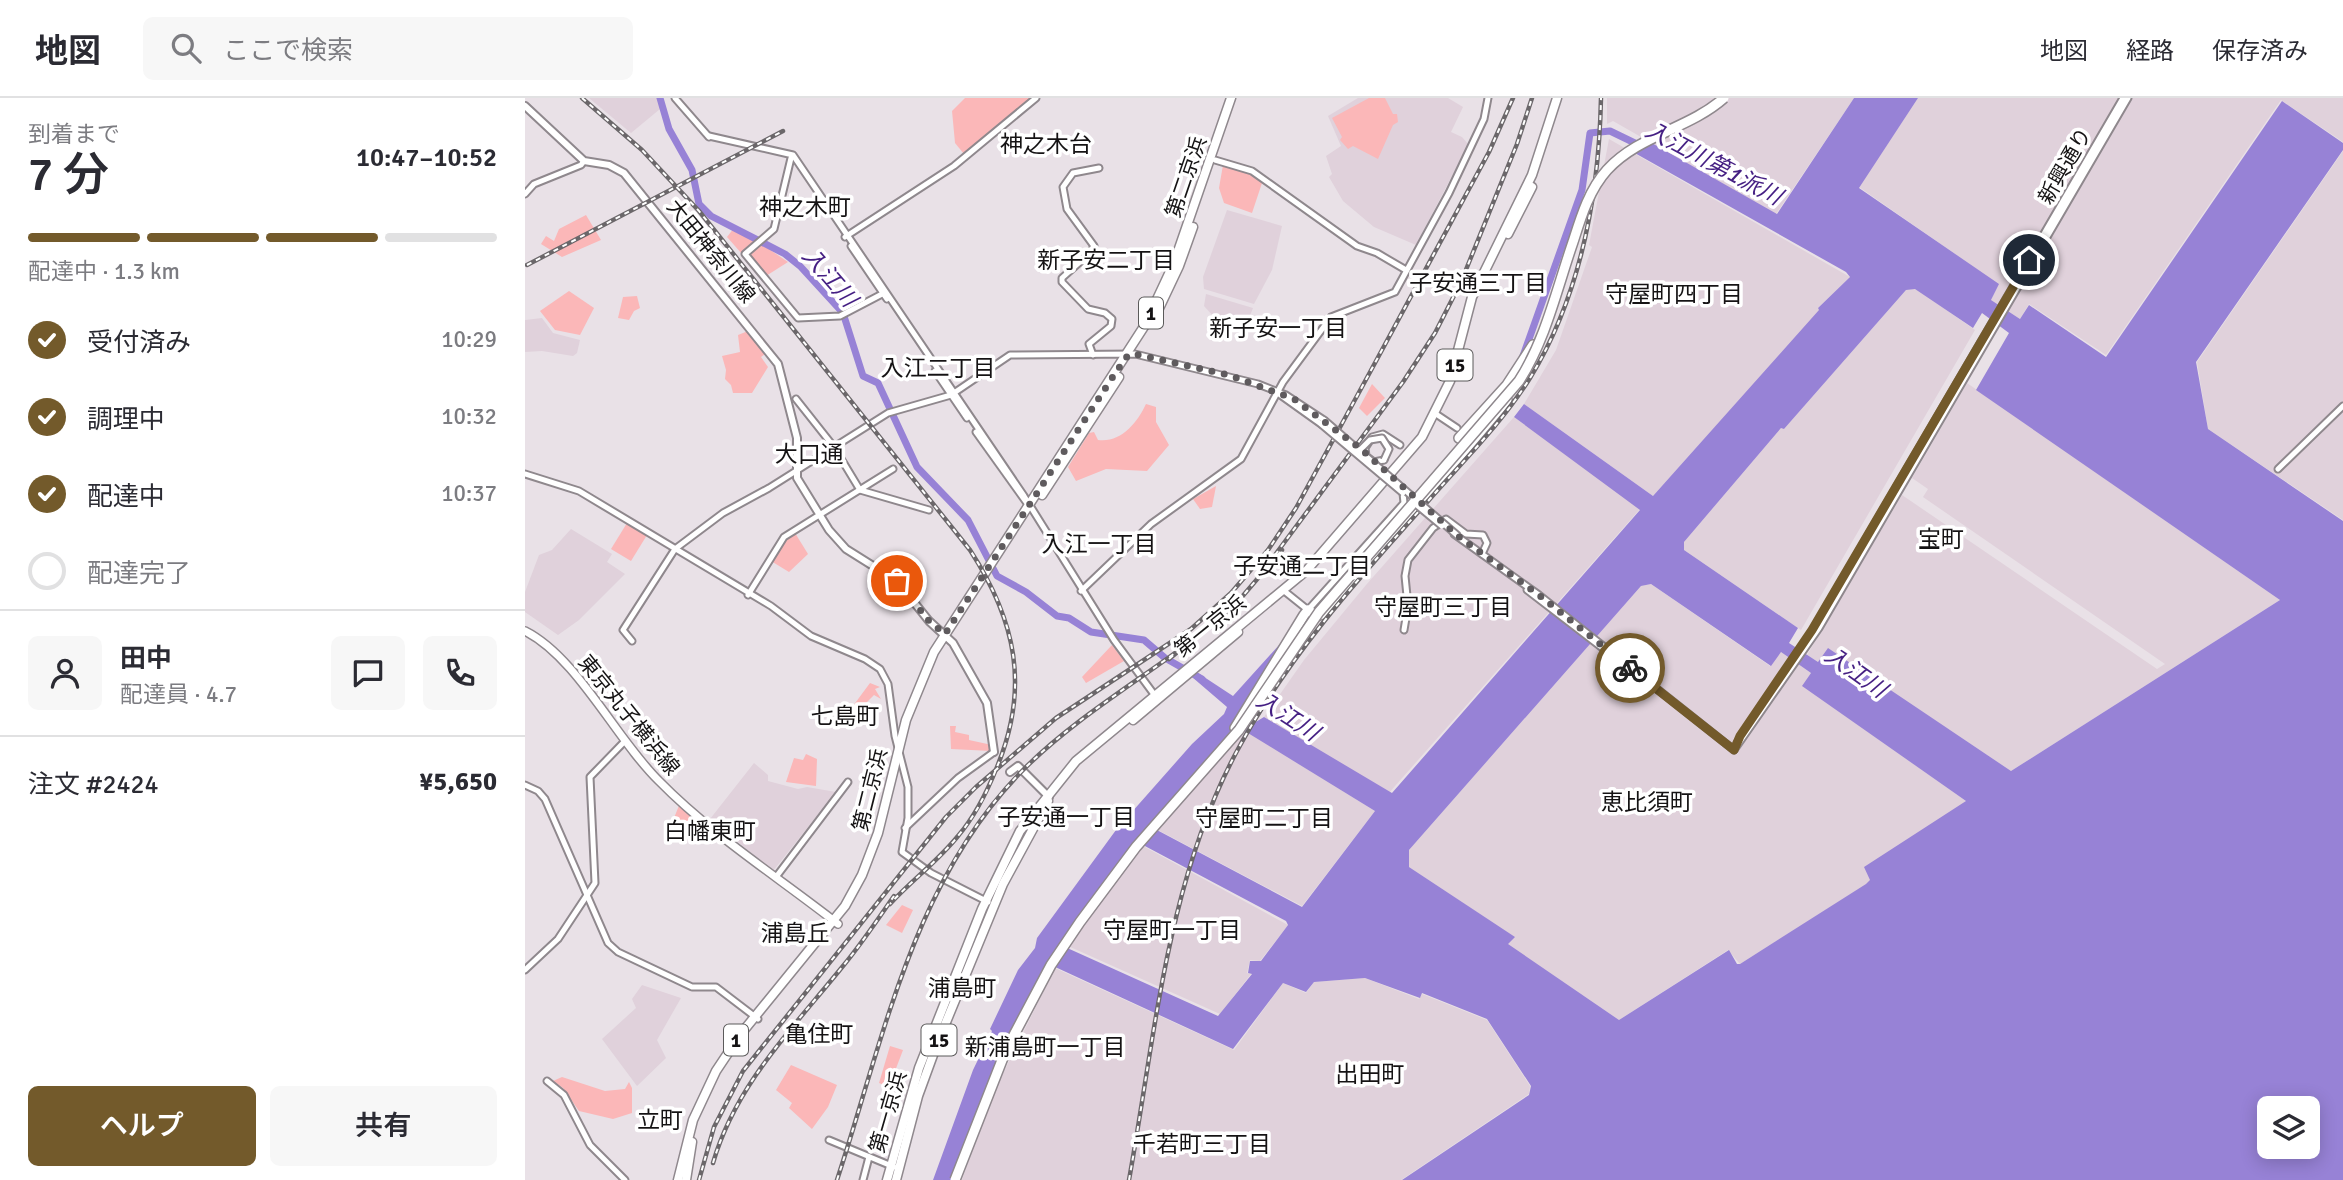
<!DOCTYPE html>
<html lang="ja">
<head>
<meta charset="utf-8">
<style>
  body { margin:0; font-family:Signika,"Noto Sans JP",sans-serif; background:#f7f7f7; color:#2b2b33; height:100vh; display:flex; flex-direction:column; font-size:26px; white-space:nowrap }
  * { box-sizing:border-box; margin:0 }
  p { font-size:23px; color:#7c7c81 }
  .icon { flex:none; width:38px; height:38px; fill:none; stroke:currentColor; stroke-width:2; stroke-linecap:round; stroke-linejoin:round }
  .map { position:relative; flex:1; overflow:hidden }
  .details { display:flex; flex-direction:column; background:#fff; width:525px }
  .details>* { flex:none }
  .fabs { position:absolute; left:1732px; top:998px; display:grid; gap:14px }
  .fabs a { display:grid; place-items:center; width:63px; height:63px; border-radius:10px; background:#fff; box-shadow:0 4px 18px #0003; font-size:35px }
  .pin { position:absolute; display:grid; place-items:center; width:60px; height:60px; color:#fff; margin:-30px; border:4px solid #fff; border-radius:50%; box-shadow:0 2px 7px #0007 }
  .courier { position:absolute; display:grid; place-items:center; width:70px; height:70px; margin:-35px; border:5px solid #735a2b; border-radius:50%; background:#fff; color:#222; box-shadow:0 2px 9px #0007 }
  .overview em { font-style:normal; font-weight:600 }
  .overview div { display:flex; flex-direction:column-reverse }
  .overview { display:flex; align-items:center; justify-content:space-between; height:119px; padding:0 28px }
  h1 { font-size:46px; font-weight:600; line-height:52px }
  .bar { display:grid; grid-template-columns:repeat(4,1fr); gap:10px 7px; align-content:center; height:84px; padding:0 28px }
  .bar i { height:9px; border-radius:5px; background:#e1e1e2 }
  .bar .current { background:#735a2b }
  .bar p { grid-column:span 4 }
  .line { display:flex; align-items:center; gap:18px; padding:0 28px; border-top:2px solid #e1e1e2 }
  .line div { flex:1 }
  .round { display:grid; place-items:center; flex:none; width:74px; height:74px; border-radius:10px; background:#f7f7f7 }
  ol { padding:0 28px; list-style:none }
  li { display:flex; align-items:center; gap:21px; height:77px }
  li p { margin-inline-start:auto }
  li .icon { padding:7px; border-radius:50%; background:#735a2b; color:#fff; stroke-width:4 }
  li:last-child { color:#7c7c81 }
  li i { width:38px; height:38px; border:4px solid #e1e1e2; border-radius:50% }
  .primary-button { display:flex; gap:14px; margin-top:auto; padding:14px 28px }
  .primary-button a { flex:1; height:80px; border-radius:10px; background:#735a2b; color:#fff; font-size:28px; font-weight:600; line-height:80px; text-align:center }
  .primary-button a+a { background:#f7f7f7; color:#2b2b33 }
  header { display:flex; align-items:center; gap:42px; box-sizing:border-box; height:98px; padding:0 35px; background:#fff; border-bottom:2px solid #e1e1e2 }
  header strong { font-size:33px }
  nav { display:flex; gap:38px; margin-inline-start:auto; font-size:24px }
  .search { width:490px; height:63px; background:#f7f7f7; display:flex; align-items:center; gap:18px; box-sizing:border-box; padding:0 24px; border-radius:10px; color:#7c7c81; font-size:26px }
  main { display:flex; flex:1; min-height:0 }
  .map>svg:first-child { display:block }
</style>
</head>
<body>
<header>
<strong>地図</strong>
<div class="search"><svg class="icon" aria-label="search" viewBox="0 0 24 24"><circle cx="10" cy="10" r="6"/><path d="M15 15l6 6"/></svg>ここで検索</div>
<nav><a>地図</a><a>経路</a><a>保存済み</a></nav>
</header>
<main>
<section class="details">
<div class="overview"><div><h1>7 分</h1><p>到着まで</p></div><em>10:47–10:52</em></div>
<div class="bar"><i class="current"></i><i class="current"></i><i class="current"></i><i></i><p>配達中 · 1.3 km</p></div>
<ol>
<li><svg class="icon" aria-label="check" viewBox="0 0 24 24"><path d="M5 12l5 5 9-10"/></svg>受付済み<p>10:29</p></li>
<li><svg class="icon" aria-label="check" viewBox="0 0 24 24"><path d="M5 12l5 5 9-10"/></svg>調理中<p>10:32</p></li>
<li><svg class="icon" aria-label="check" viewBox="0 0 24 24"><path d="M5 12l5 5 9-10"/></svg>配達中<p>10:37</p></li>
<li><i></i>配達完了</li>
</ol>
<div class="line" style="height:126px"><a class="round"><svg class="icon" aria-label="person" viewBox="0 0 24 24"><circle cx="12" cy="8" r="4"/><path d="M4 21q1-7 8-7t8 7"/></svg></a><div><b>田中</b><p>配達員 · 4.7</p></div><a class="round"><svg class="icon" aria-label="chat" viewBox="0 0 24 24"><path d="M4 5h16v11H9l-5 4z"/></svg></a><a class="round"><svg class="icon" aria-label="phone" viewBox="0 0 24 24"><path d="M5 4h4l2 5-3 2q2 4 5 5l2-3 5 2v4C11 20 4 13 5 4z"/></svg></a></div>
<div class="line" style="height:91px"><div>注文 #2424</div><b>¥5,650</b></div>
<div class="primary-button"><a>ヘルプ</a><a>共有</a></div>
</section>
<div class="map">
<svg width="1818" height="1082" viewBox="0 0 1818 1082">
  <rect width="100%" height="100%" fill="#e9e1e7"/>
  <g fill="#e0d1db">
    <path d="M64,0H133L135,11L106,35Z"/>
    <path d="M833,0H923L938,9L926,34L937,39L943,46L941,51L891,147L849,129L818,103L804,79L807,76L801,58L816,48L803,18Z"/>
    <path d="M1082,0H1329L1251,116L1088,23L1082,26Z"/>
    <path d="M1393,0H1818V44L1756,2L1581,257L1504,206L1495,221L1466,202L1473,186L1334,89Z"/>
    <path d="M1084,41L1325,179L1293,210L1295,212L1128,398L999,306L1031,252L1067,149L1064,147Z"/>
    <path d="M1818,53V422L1683,331L1672,264Z"/>
    <path d="M702,112L757,128L747,172L729,206L679,191L678,179Z"/>
    <path d="M1390,190L1450,232L1276,532L1159,452L1158,445L1257,329L1259,331L1381,192Z"/>
    <path d="M681,196L728,210L720,230L700,227L690,220L679,208Z"/>
    <path d="M17,220L28,235L55,242L52,255L48,258L17,253L0,254V222Z"/>
    <path d="M1442,285L1755,502L1486,673L1303,551L1293,564L1282,557L1377,397L1632,571L1640,566L1398,399L1403,391L1387,380Z"/>
    <path d="M989,319L1115,411L863,696L739,619L779,562L841,487Z"/>
    <path d="M46,431L87,456L82,464L100,476L54,522L33,537L0,514V494L14,457L27,452Z"/>
    <path d="M1126,486L1245,568L1256,554L1286,575L1278,588L1441,703L1347,783L1215,866L1203,852L1094,922L982,846L989,839L884,769V752L1116,488Z"/>
    <path d="M719,632L850,713L777,808L631,731Z"/>
    <path d="M229,665L243,677V683L273,691L282,689L311,694L248,773L185,721Z"/>
    <path d="M618,748L763,827L735,863L725,862L722,875L726,876L695,916L543,848Z"/>
    <path d="M530,870L709,952L758,885L781,895L789,884L840,880L894,901L897,896L962,922L1005,988L1004,996L876,1082H437L462,1008Z"/>
    <path d="M117,887L156,900L132,942L141,960L112,988L77,941L111,910L107,901Z"/>
  </g>
  <g fill="#fbb7b8">
    <path d="M440,0H508L439,56L430,45L427,13Z"/>
    <path d="M844,0H860L868,16H872L873,24L868,27L853,61L828,48L823,51L815,42L817,39L807,20Z"/>
    <path d="M698,67L718,72L737,85L727,115L699,105L694,90Z"/>
    <path d="M61,117L76,142L37,159L16,146L21,138L29,143L34,131Z"/>
    <path d="M209,130L232,143L217,156L202,139Z"/>
    <path d="M235,145L263,164L241,178L223,157Z"/>
    <path d="M44,193L69,210L55,237L30,232L15,213Z"/>
    <path d="M112,198L115,210L109,213L104,222L93,220L98,199Z"/>
    <path d="M223,233L240,256L236,259L243,269L227,295H208L206,287L200,281L201,272L197,258L215,254L213,237Z"/>
    <path d="M847,286L860,300L842,318L834,310Z"/>
    <path d="M621,306L631,309V324L644,347L622,373L581,371L551,383L543,369L564,335L569,334L573,342C596,345 612,325 621,306Z"/>
    <path d="M691,388L687,409L675,411L668,401Z"/>
    <path d="M102,425L122,437L106,463L86,451Z"/>
    <path d="M270,435L283,456L264,474L246,463L261,440Z"/>
    <path d="M587,547L599,563L561,585L557,579Z"/>
    <path d="M345,585L355,589L350,591L356,601L349,597L340,606L349,618L342,625H336L325,612Z"/>
    <path d="M425,628H431L430,634L444,637V642L467,647L466,653L426,651Z"/>
    <path d="M281,656L292,661L291,688L261,684L269,660L278,662Z"/>
    <path d="M155,705L178,723L161,741L149,720Z"/>
    <path d="M377,807L388,812L377,835L361,827Z"/>
    <path d="M365,948L378,952L364,989L354,985Z"/>
    <path d="M266,967L312,987L303,1009L287,1031L264,1010L267,1005L251,992Z"/>
    <path d="M37,979L80,993L100,991L104,984L107,990V1015L88,1021L54,1013L38,990L28,983Z"/>
  </g>
  <path fill="#9782d6" fill-rule="evenodd" d="M1329,0H1393L1334,90L1474,186L1466,202L1495,221L1504,207L1581,259L1757,3L1818,45V52L1671,264L1683,331L1818,423V1082H877L1004,997L1006,988L962,921L897,895L895,900L840,880L789,884L781,894L758,885L708,951L528,868L478,963L433,1082H408L448,972L467,933L465,931L493,872L510,850L512,840L591,732L667,646L699,616L702,609L667,579L673,575L708,598L755,546L719,631L739,619L867,695L1115,412L989,319L999,306L1128,398L1294,212L1293,210L1325,179L1321,174L1108,54L1125,44L1252,116ZM1390,191L1448,230L1457,215L1484,235L1451,292L1755,502L1486,673L1303,550L1293,564L1264,545L1273,530L1159,452V444L1256,330L1259,331L1381,192ZM1126,486L1246,568L1256,554L1286,575L1277,588L1441,703L1339,769L1345,782L1341,786L1215,866H1212L1204,852L1094,922L983,846L990,839L884,769V752L1116,488ZM718,632L850,713L777,809L630,731ZM618,747L761,823L763,827L736,863H725L723,875L727,876L693,918L540,849ZM1745,1010H1783V1048H1745Z"/>
  <g fill="none" stroke-linecap="round" stroke-linejoin="round">
    <g stroke="#9782d6" stroke-width="7">
      <path d="M135,0L144,31L167,72L174,106L186,118L260,156L275,168L318,215L338,278L353,285L392,369L443,422L472,478L501,494L532,518L544,520L566,534L619,542L640,560L677,581"/>
      <path d="M998,258L1057,92L1065,35L1085,33L1116,48"/>
    </g>
    <g stroke="#8f888d" stroke-width="9">
      <g id="tertiary">
        <path d="M150,0L184,39"/>
        <path d="M184,38L268,57L499,398L589,542L631,599"/>
        <path d="M266,60L249,131L220,156L273,220L315,218L359,195"/>
        <path d="M690,62L727,73L832,148L852,155L881,172"/>
        <path d="M0,96L9,86L56,67L59,63"/>
        <path d="M320,139L429,68L511,0"/>
        <path d="M326,148L362,201"/>
        <path d="M568,257L564,246L586,228L587,221L580,215L563,211L537,184V180L565,155L569,148L542,111L538,89L548,75L574,70"/>
        <path d="M410,273L442,320"/>
        <path d="M754,296L796,326"/>
        <path d="M271,301L309,349L335,392L404,412"/>
        <path d="M911,316L932,330"/>
        <path d="M451,334L504,408"/>
        <path d="M859,362L849,364L841,358L840,350L847,339L858,336L875,347"/>
        <path d="M1753,371L1818,308"/>
        <path d="M0,376L54,393L246,508L286,538L340,561L355,571L363,586L370,638L383,689V720L377,754L406,775L463,804"/>
        <path d="M929,436L1014,497L1209,652"/>
        <path d="M758,492L783,512L879,405L878,395"/>
        <path d="M1002,492L1080,552"/>
        <path d="M556,493L626,426L716,361L758,284L806,219L870,194L924,95L959,21L963,0"/>
        <path d="M223,497L259,439L368,371"/>
        <path d="M879,532L883,508L880,478L883,462L908,430L921,421L941,436L958,437L962,445L957,456"/>
        <path d="M107,543L98,532L150,451L198,415L244,390L363,315L426,297L485,257L610,256L733,286L761,297L799,322"/>
        <path d="M1212,645L1288,532L1598,0"/>
        <path d="M1209,652L1294,530L1603,0"/>
        <path d="M0,687L13,693L20,701L83,845L93,854L167,889H191L233,921"/>
        <path d="M380,730L433,680L469,654"/>
        <path d="M251,779L323,684"/>
        <path d="M0,872L33,841L70,785L65,679L100,643"/>
        <path d="M22,983L39,997L65,1047L100,1082"/>
        <path d="M304,1042L369,1069"/>
        <path d="M338,1082L344,1059"/>
      </g>
    </g>
    <g stroke="#8f888d" stroke-width="10">
      <g id="secondary">
        <path d="M0,8L59,63L84,67L99,75L253,266L272,340V380L304,432L321,451L372,483L404,523L428,545L462,605L469,654"/>
        <path d="M485,674L493,668L524,699"/>
      </g>
    </g>
    <g stroke="#8f888d" stroke-width="10">
      <path id="primary" d="M0,533C52,559 91,641 134,683C187,737 253,779 313,826"/>
    </g>
    <g stroke="#8f888d" stroke-width="11">
      <g id="trunk">
        <path d="M983,136L1007,89"/>
        <path d="M628,223L654,168L668,129"/>
        <path d="M517,397L594,279"/>
        <path d="M608,622L713,534"/>
        <path d="M153,1082L168,1022L191,973L215,937L320,808L337,777L353,735L381,622L409,554L620,227L649,165L706,0"/>
        <path d="M161,1082L167,1044"/>
        <path d="M362,1082L394,970L457,811L495,733L551,663L782,472L897,339L925,283L947,199L1007,77L1032,0"/>
        <path d="M371,1082L393,998L412,946L478,786L523,703"/>
      </g>
    </g>
    <g stroke="#8f888d" stroke-width="12">
      <g id="motorway">
        <path d="M934,340L982,287L1008,247"/>
        <path d="M896,404L982,302"/>
        <path d="M710,630L779,517L783,512L792,518L800,515L896,401"/>
      </g>
    </g>
    <use href="#tertiary" stroke="#fff" stroke-width="5"/>
    <use href="#secondary" stroke="#fff" stroke-width="6"/>
    <use href="#primary" stroke="#fff" stroke-width="7"/>
    <use href="#trunk" stroke="#fff" stroke-width="8"/>
    <use href="#motorway" stroke="#fff" stroke-width="9"/>
    <g stroke="#6b676a" stroke-width="4.5">
      <g id="rail">
        <path d="M57,0L117,52L174,113L445,452C491,523 505,589 472,669C462,694 451,717 433,738C413,763 387,782 365,806"/>
        <path d="M2,167L258,33"/>
        <path d="M750,457L878,284L910,235L936,184L992,46L1007,0"/>
        <path d="M644,561L710,507L757,452"/>
        <path d="M188,1065C211,986 268,930 318,868C337,845 353,821 369,798"/>
        <path d="M174,1082L189,1029L218,973L421,719L451,689L531,620L666,531L706,495L743,452L771,410L844,276L964,54L988,0"/>
        <path d="M312,1082C359,939 389,781 499,671C544,626 599,592 650,555"/>
        <path d="M604,1082C630,938 642,783 712,653C763,558 833,481 904,402C939,362 977,325 1005,280C1056,197 1074,96 1076,0"/>
      </g>
    </g>
    <use href="#rail" stroke="#fff" stroke-width="2" stroke-dasharray="5" stroke-linecap="butt"/>
    <g stroke="#8f888d" stroke-width="9" stroke-linecap="butt">
      <g id="tertiary-bridge">
        <path d="M799,322L933,438"/>
        <path d="M796,326L878,395"/>
        <path d="M836,351L845,342L857,340L864,351L859,362"/>
        <path d="M893,408L917,428"/>
      </g>
    </g>
    <g stroke="#8f888d" stroke-width="12" stroke-linecap="butt">
      <path id="motorway-bridge" d="M430,1082L481,952L526,867L555,824L611,749L714,632L794,514L994,283C1021,241 1032,190 1048,144C1056,119 1064,92 1082,72C1114,37 1164,31 1199,0"/>
    </g>
    <use href="#tertiary-bridge" stroke="#fff" stroke-width="5"/>
    <use href="#motorway-bridge" stroke="#fff" stroke-width="9"/>
  </g>
  <g fill="none" stroke-linecap="round" stroke-linejoin="round">
    <path stroke="#5f5b5e" stroke-width="7" stroke-dasharray="0 12.6" d="M372,483L404,523L420,536L591,274L603,257L610,256L704,277L769,301L836,351L933,438L1014,497L1105,570"/>
    <path stroke="#735a2b" stroke-width="9" d="M1105,570L1209,652L1215,638L1287,532L1504,162"/>
  </g>
  <g text-anchor="middle" stroke-width="7" stroke-linejoin="round" paint-order="stroke">
    <g fill="#fff" stroke="#5b5a5a" stroke-width="2">
      <rect x="614" y="199.5" width="24" height="31" rx="5"/>
      <rect x="912.5" y="251.5" width="35" height="31" rx="5"/>
      <rect x="199" y="926.5" width="24" height="31" rx="5"/>
      <rect x="396.5" y="926.5" width="35" height="31" rx="5"/>
    </g>
    <g font-size="19" font-weight="bold" fill="#151314">
      <text x="626" y="222">1</text>
      <text x="930" y="274">15</text>
      <text x="211" y="949">1</text>
      <text x="414" y="949">15</text>
    </g>
    <g font-size="21" fill="#151314" stroke="#fff">
      <text transform="translate(1540 68) rotate(-60)" y="7">新興通り</text>
      <text transform="translate(661 79) rotate(-71)" y="7">第二京浜</text>
      <text transform="translate(186 153) rotate(51)" y="7">大田神奈川線</text>
      <text transform="translate(685 528) rotate(-39)" y="7">第一京浜</text>
      <text transform="translate(104 617) rotate(51)" y="7">東京丸子横浜線</text>
      <text transform="translate(345 692) rotate(-76)" y="7">第二京浜</text>
      <text transform="translate(363 1014) rotate(-74)" y="7">第一京浜</text>
    </g>
    <g font-size="23" fill="#151314" stroke="#fff">
      <text x="521" y="54">神之木台</text>
      <text x="280" y="117">神之木町</text>
      <text x="581" y="170">新子安二丁目</text>
      <text x="953" y="193">子安通三丁目</text>
      <text x="1149" y="204">守屋町四丁目</text>
      <text x="753" y="238">新子安一丁目</text>
      <text x="413" y="278">入江二丁目</text>
      <text x="284" y="364">大口通</text>
      <text x="1416" y="449">宝町</text>
      <text x="574" y="454">入江一丁目</text>
      <text x="777" y="476">子安通二丁目</text>
      <text x="918" y="517">守屋町三丁目</text>
      <text x="320" y="626">七島町</text>
      <text x="1122" y="712">恵比須町</text>
      <text x="541" y="727">子安通一丁目</text>
      <text x="739" y="728">守屋町二丁目</text>
      <text x="185" y="741">白幡東町</text>
      <text x="647" y="840">守屋町一丁目</text>
      <text x="270" y="843">浦島丘</text>
      <text x="437" y="898">浦島町</text>
      <text x="294" y="944">亀住町</text>
      <text x="520" y="957">新浦島町一丁目</text>
      <text x="845" y="984">出田町</text>
      <text x="135" y="1030">立町</text>
      <text x="677" y="1054">千若町三丁目</text>
    </g>
    <g font-size="23" font-style="italic" fill="#451f83" stroke="#fff">
      <text transform="translate(1189 65) rotate(28)" y="8">入江川第1派川</text>
      <text transform="translate(305 179) rotate(49)" y="8">入江川</text>
      <text transform="translate(1331 574) rotate(35)" y="8">入江川</text>
      <text transform="translate(763 618) rotate(33)" y="8">入江川</text>
    </g>
  </g>
</svg>
<div class="fabs">
<a><svg class="icon" aria-label="layers" viewBox="0 0 24 24"><path d="M12 4l9 5-9 5-9-5zM3 14l9 5 9-5"/></svg></a>
</div>
<div class="pin" style="left:372px;top:483px;background:#ea580c"><svg class="icon" aria-label="bag" viewBox="0 0 24 24"><path d="M5 8h14l-1 12H6zM9 8a3 3 0 0 1 6 0"/></svg></div>
<div class="pin" style="left:1504px;top:162px;background:#1f2937"><svg class="icon" aria-label="home" viewBox="0 0 24 24"><path d="M3 11l9-7 9 7M6 9v11h12V9"/></svg></div>
<div class="courier" style="left:1105px;top:570px"><svg class="icon" aria-label="bike" viewBox="0 0 24 24"><circle cx="6" cy="16" r="4"/><circle cx="18" cy="16" r="4"/><path d="M6 16l4-8h5l3 8M10 8l3 8H6M13 5h3"/></svg></div>
</div>
</main>
</body>
</html>
